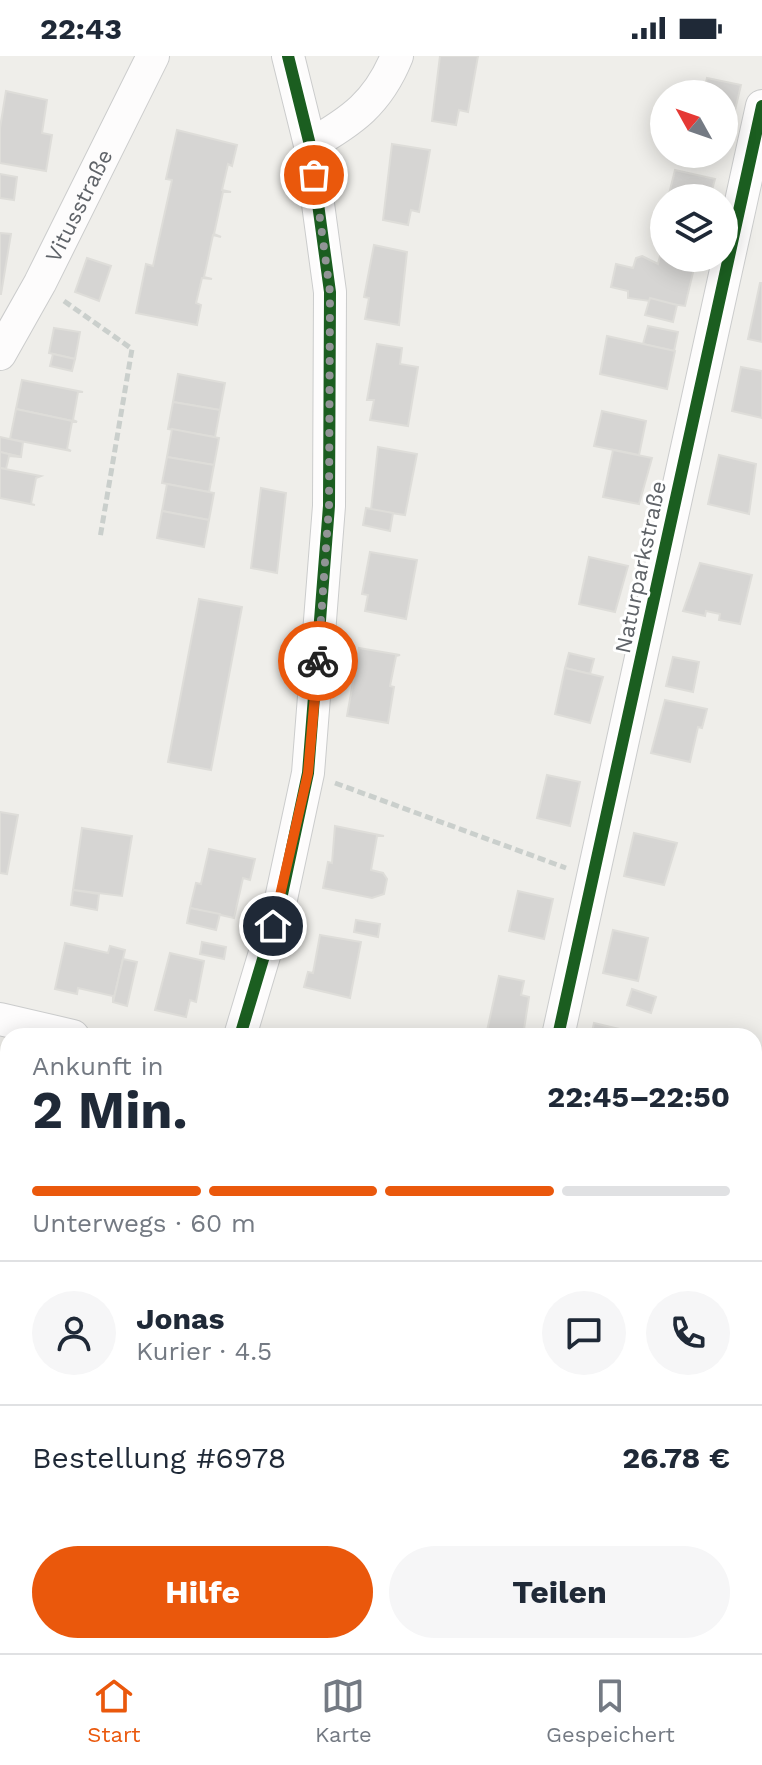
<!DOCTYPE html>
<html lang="de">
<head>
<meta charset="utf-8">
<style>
  body { margin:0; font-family:"Work Sans",sans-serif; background:#f6f6f7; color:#1f2937; height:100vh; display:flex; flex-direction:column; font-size:30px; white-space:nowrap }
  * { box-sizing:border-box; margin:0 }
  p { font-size:26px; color:#747a83 }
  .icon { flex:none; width:44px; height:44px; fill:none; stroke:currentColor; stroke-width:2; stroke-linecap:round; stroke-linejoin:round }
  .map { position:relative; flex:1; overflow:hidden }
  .details { position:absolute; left:0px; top:972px; width:762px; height:626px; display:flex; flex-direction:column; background:#fff; border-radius:24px 24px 0 0; box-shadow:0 4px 20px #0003 }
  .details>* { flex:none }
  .needle { width:52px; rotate:310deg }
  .fabs { position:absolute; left:650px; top:24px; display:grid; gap:16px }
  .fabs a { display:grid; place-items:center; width:88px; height:88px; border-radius:50%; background:#fff; box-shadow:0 4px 20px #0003; font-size:40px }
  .pin { position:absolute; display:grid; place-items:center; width:68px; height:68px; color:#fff; margin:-34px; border:4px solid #fff; border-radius:50%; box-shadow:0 2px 8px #0007 }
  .courier { position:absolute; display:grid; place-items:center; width:80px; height:80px; margin:-40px; border:6px solid #ea580c; border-radius:50%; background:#fff; color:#222; box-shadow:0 2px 10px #0007 }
  .head em { font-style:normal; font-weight:700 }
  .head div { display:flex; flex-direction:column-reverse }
  .head { display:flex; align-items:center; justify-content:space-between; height:136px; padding:0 32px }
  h1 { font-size:52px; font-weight:700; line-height:60px }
  .bar { display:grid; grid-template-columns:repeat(4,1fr); gap:12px 8px; align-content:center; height:96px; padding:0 32px }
  .bar i { height:10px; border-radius:6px; background:#e0e1e3 }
  .bar .selected { background:#ea580c }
  .bar p { grid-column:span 4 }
  .line { display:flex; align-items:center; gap:20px; padding:0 32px; border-top:2px solid #e0e1e3 }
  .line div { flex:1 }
  .round { display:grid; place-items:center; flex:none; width:84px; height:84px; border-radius:42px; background:#f6f6f7 }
  .cta { display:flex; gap:16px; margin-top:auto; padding:16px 32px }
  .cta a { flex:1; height:92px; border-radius:48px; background:#ea580c; color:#fff; font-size:32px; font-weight:700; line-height:92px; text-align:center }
  .cta a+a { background:#f6f6f7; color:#1f2937 }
  .status { display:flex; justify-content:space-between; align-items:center; height:56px; padding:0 40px; background:#fff; direction:ltr }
  .status svg { height:22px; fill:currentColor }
  .menu { display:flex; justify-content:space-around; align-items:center; height:112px; border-top:2px solid #e0e1e3; background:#fff; font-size:22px; color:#747a83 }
  .menu a { display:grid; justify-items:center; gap:4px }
  .menu .selected { color:#ea580c }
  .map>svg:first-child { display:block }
</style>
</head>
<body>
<div class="status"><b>22:43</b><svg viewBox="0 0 49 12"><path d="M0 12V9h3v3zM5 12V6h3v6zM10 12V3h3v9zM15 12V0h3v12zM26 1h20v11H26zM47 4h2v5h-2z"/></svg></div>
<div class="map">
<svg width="762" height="1597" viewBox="0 0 762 1597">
  <rect width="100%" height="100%" fill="#efeeea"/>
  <path fill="#d8ebd6" d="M0,1367L8,1371V1434L0,1444Z"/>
  <g fill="#d6d5d3" stroke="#deddd9" stroke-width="2">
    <path d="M440,0H478L468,56L459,54L456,69L432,65Z"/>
    <path d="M707,22L741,29L732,67L724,66V38H703Z"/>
    <path d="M6,35L47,44L42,77L52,79L46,115L0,107V72Z"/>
    <path d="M177,74L237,89L232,110L228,108L222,134L231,136H223L214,178L221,181L213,179L204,221L212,223L202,222L196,247L201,249L197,269L136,257L146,208L153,210L172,124L166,123Z"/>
    <path d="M392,88L430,94L419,156L411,154L408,169L383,164Z"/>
    <path d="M675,114L715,123L710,142H668Z"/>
    <path d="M0,118L17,121L14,144L0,142Z"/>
    <path d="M0,177L11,178L1,238H0Z"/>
    <path d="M374,189L407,196L399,269L365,263L369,242L364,241Z"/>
    <path d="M642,200L658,208L660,200L693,202L692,208H695L685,250L628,242V235L611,231L616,208L633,212L636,202Z"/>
    <path d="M87,202L111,210L99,245L75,236Z"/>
    <path d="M760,227H762V286L748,283Z"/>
    <path d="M650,242L677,249L673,266L645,259Z"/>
    <path d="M648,270L678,276L674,295L643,288Z"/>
    <path d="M54,272L80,276L75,303L49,297Z"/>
    <path d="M607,280L675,295L667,333L600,318Z"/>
    <path d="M377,288L402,292L400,308L418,311L408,370L370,364L374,344H367Z"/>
    <path d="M53,298L75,303L72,315L50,310Z"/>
    <path d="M741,311L762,315V362L732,355Z"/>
    <path d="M178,318L225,327L220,354L173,346Z"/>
    <path d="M22,324L83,336H78L73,364L77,366L16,353Z"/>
    <path d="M173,346L220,354L215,381L168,373Z"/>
    <path d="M16,353L77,366H72L67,393L71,395L10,383Z"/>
    <path d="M602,355L646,365L639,399L594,390Z"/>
    <path d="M172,373L219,382L214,409L167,401Z"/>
    <path d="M0,381L23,386L21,401L0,396Z"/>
    <path d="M378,391L417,398L405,459L371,454Z"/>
    <path d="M613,394L652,402L639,448L603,441Z"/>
    <path d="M0,396L21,401L9,400L6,413L0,412Z"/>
    <path d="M719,399L756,408L749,458L708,448Z"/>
    <path d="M167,401L214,409L209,436L162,427Z"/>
    <path d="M0,412L41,420L36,422L31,448L35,449L0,442Z"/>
    <path d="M167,428L214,437L209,464L162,455Z"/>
    <path d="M261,432L286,437L277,517L251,512Z"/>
    <path d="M366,452L393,457L390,475L363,469Z"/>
    <path d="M162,455L209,464L204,491L157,482Z"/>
    <path d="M370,496L417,504L406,563L365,555L368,539L362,538Z"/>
    <path d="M589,501L628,510L615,556L579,548Z"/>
    <path d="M700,507L752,519L740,568L719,564L720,558L706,555L705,560L683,555Z"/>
    <path d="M199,543L242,551L211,714L168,706Z"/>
    <path d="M359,592L400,599L396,600L390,630L394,631L388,667L347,660Z"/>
    <path d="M569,597L594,603L590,618L565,612Z"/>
    <path d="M673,601L699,606L693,636L666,630Z"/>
    <path d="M565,612L603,621L590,667L555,658Z"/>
    <path d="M665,644L707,653L702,672L698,671L690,706L651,697Z"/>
    <path d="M547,719L580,726L570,770L537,762Z"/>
    <path d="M0,756L18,759L7,818L0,817Z"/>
    <path d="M335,770L384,780H377L371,814L383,817L387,823L384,838L372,842L323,832L328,806L332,807Z"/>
    <path d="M82,772L132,780L122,840L73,834Z"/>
    <path d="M634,777L677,787L664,829L624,820Z"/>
    <path d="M209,793L255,803L250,824L243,822L234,862L190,852L196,827L201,828Z"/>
    <path d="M73,834L99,838L97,854L71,849Z"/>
    <path d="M518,835L553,843L544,883L509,875Z"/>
    <path d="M190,852L220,858L216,874L187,867Z"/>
    <path d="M356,864L380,868L378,881L354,876Z"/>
    <path d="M613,874L648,882L638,925L603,917Z"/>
    <path d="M320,879L361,886L350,942L304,931L308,916L313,917Z"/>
    <path d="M202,886L226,891L224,903L200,898Z"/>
    <path d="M65,887L108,897L110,890L125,894L113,946V940L78,932L77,938L55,933Z"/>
    <path d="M170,897L204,905L196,946L190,944L186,961L155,954Z"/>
    <path d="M123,903L137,906L127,950L113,946Z"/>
    <path d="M499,920L524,925L521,939L529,941L523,980L487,975Z"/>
    <path d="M632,933L656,941L651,957L627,949Z"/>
    <path d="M594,967L628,975L627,980H591Z"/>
    <path d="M0,1010L7,1012L0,1040Z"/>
    <path d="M758,1083L762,1084V1122L754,1120V1089Z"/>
    <path d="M754,1157L762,1159V1210L754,1209Z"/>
    <path d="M444,1590H463L461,1597H443Z"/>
    <path d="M477,1590H527L525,1597H475Z"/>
  </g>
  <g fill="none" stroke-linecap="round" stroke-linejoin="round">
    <g stroke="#cbcccc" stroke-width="18">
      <g id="service">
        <path d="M301,1590L328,1597"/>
        <path d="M268,1597L270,1590"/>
      </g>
    </g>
    <g stroke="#cbcccc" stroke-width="34">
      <g id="minor">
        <path d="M310,89C352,65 378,47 397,0"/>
        <path id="s1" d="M0,298L40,227L153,0"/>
        <path d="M0,963L73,980"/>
        <path d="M240,980L281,843L308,717L329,450L330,236L310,89L288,0"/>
        <path d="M558,980L762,50"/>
        <path d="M406,1597L408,1590"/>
      </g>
    </g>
    <g stroke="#d7ceb8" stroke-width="46">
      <g id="primary">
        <path d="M754,1502L762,1471"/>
        <path d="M732,1597L733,1590"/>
      </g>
    </g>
    <g stroke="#cacfcc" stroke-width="5" stroke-dasharray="8 4" stroke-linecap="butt">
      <path d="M64,245L132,293L100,482"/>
      <path d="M335,727L566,812"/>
    </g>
    <use href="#service" stroke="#fdfcfc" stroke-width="16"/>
    <use href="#minor" stroke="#fdfcfc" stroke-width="32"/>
    <use href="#primary" stroke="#f4f2e9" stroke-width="44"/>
    <g stroke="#fff" stroke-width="17">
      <g id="cycleway">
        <path d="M240,980L281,843L308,717L329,450L330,236L310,89L288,0"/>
        <path d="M558,980L762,50"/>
      </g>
    </g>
    <use href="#cycleway" stroke="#1b5e20" stroke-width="12"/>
  </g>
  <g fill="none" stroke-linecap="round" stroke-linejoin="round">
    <path stroke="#919496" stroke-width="8" stroke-dasharray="0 14.4" d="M314,119L330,236L329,450L318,605"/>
    <path stroke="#ea580c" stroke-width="10" d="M273,870L308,717L318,605"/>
  </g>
  <g text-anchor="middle" stroke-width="6" stroke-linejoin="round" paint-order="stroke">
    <g font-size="22" fill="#5f6368" stroke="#fff">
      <text dy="8" stroke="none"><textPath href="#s1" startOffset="168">Vitusstraße</textPath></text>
      <text transform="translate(640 511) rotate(-78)" y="8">Naturparkstraße</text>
    </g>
  </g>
</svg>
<div class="fabs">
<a><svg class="needle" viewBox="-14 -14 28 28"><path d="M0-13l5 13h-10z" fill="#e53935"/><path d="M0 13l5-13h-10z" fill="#747a83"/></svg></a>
<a><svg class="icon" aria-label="layers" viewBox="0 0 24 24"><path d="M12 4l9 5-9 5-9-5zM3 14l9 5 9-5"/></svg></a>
</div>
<div class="pin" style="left:314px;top:119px;background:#ea580c"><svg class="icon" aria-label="bag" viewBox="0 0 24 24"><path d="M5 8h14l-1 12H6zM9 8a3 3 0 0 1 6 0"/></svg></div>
<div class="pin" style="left:273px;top:870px;background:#1f2937"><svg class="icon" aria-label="home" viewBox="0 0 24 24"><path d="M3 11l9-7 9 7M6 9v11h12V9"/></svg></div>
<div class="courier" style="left:318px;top:605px"><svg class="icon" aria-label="bike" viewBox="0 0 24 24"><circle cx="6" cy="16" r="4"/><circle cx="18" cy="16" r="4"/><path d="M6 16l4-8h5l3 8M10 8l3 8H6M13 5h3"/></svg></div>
<section class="details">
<div class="head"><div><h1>2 Min.</h1><p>Ankunft in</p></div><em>22:45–22:50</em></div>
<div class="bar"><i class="selected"></i><i class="selected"></i><i class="selected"></i><i></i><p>Unterwegs · 60 m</p></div>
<div class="line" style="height:144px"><a class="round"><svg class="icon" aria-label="person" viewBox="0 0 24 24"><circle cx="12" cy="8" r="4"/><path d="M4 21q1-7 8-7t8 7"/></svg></a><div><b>Jonas</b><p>Kurier · 4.5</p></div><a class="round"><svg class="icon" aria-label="chat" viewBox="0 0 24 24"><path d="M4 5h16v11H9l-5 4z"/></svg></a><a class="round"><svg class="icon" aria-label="phone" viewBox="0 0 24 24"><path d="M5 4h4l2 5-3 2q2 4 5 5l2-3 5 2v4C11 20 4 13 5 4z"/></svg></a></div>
<div class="line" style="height:104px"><div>Bestellung #6978</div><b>26.78 €</b></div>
<div class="cta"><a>Hilfe</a><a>Teilen</a></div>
</section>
</div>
<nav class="menu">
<a class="selected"><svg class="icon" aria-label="home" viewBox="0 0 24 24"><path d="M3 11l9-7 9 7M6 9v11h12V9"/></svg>Start</a>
<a><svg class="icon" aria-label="map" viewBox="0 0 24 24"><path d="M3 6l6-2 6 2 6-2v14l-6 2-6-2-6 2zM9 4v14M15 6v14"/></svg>Karte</a>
<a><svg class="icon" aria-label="saved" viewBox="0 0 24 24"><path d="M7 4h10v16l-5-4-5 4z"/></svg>Gespeichert</a>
</nav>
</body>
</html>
